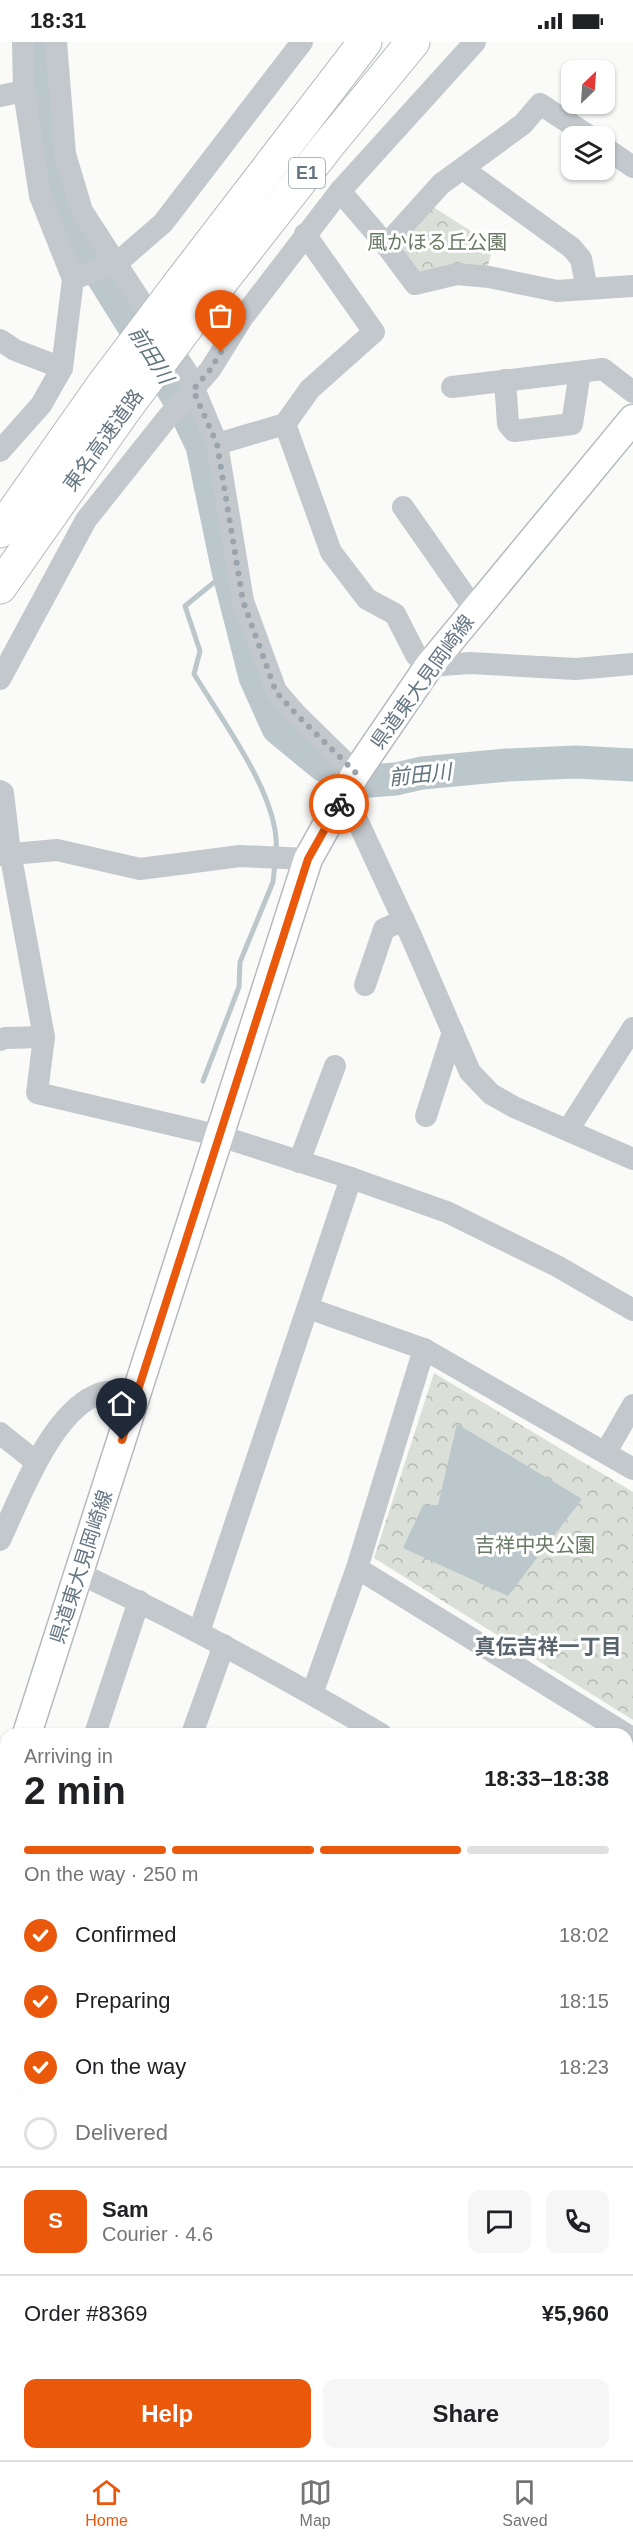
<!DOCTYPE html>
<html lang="en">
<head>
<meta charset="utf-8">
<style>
  body { margin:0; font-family:Helvetica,"Noto Sans JP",sans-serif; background:#f6f6f6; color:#202124; height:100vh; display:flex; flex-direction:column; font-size:22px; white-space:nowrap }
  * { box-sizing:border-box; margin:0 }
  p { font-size:20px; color:#757577 }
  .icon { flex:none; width:33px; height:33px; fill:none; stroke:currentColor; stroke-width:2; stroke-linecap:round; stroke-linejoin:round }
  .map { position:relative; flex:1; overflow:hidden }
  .sheet { position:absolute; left:0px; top:1686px; width:633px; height:732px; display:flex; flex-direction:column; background:#fff; border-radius:18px 18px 0 0; box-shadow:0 2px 4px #0004 }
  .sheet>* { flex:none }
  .needle { width:39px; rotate:25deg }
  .tools { position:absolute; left:561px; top:18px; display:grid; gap:12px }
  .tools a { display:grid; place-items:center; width:54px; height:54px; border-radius:12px; background:#fff; box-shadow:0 2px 4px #0004; font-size:30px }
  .pin { position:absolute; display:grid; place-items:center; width:51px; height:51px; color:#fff; margin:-62px -26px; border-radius:50% 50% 50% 0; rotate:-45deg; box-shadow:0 0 6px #0007 }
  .pin .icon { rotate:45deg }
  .courier { position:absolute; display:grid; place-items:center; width:60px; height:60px; margin:-30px; border:4px solid #ea580c; border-radius:50%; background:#fff; color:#222; box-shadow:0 2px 8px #0007 }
  .overview em { font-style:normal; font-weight:700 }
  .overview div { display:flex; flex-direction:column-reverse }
  .overview { display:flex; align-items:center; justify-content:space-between; height:102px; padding:0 24px }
  h1 { font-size:39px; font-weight:700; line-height:45px }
  .bar { display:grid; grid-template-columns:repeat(4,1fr); gap:9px 6px; align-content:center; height:72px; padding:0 24px }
  .bar i { height:8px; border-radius:4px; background:#e0e0e0 }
  .bar .on { background:#ea580c }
  .bar p { grid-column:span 4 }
  .line { display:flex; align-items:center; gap:15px; padding:0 24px; border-top:2px solid #e0e0e0 }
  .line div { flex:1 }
  .round { display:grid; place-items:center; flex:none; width:63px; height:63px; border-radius:12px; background:#f6f6f6 }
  ol { padding:0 24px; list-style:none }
  li { display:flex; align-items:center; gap:18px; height:66px }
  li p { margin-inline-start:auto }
  li .icon { padding:6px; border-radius:50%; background:#ea580c; color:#fff; stroke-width:4 }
  li:last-child { color:#757577 }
  li i { width:33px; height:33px; border:3px solid #e0e0e0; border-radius:50% }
  .cta { display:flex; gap:12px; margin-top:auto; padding:12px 24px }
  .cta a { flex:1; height:69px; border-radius:12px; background:#ea580c; color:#fff; font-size:24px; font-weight:700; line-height:69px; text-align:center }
  .cta a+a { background:#f6f6f6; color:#202124 }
  .status { display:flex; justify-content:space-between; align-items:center; height:42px; padding:0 30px; background:#fff; direction:ltr }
  .status svg { height:16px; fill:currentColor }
  .tab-bar { display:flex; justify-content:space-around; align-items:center; height:84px; border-top:2px solid #e0e0e0; background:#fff; font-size:16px; color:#757577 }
  .tab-bar a { display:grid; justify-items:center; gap:3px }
  .tab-bar .on { color:#ea580c }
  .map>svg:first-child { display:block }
</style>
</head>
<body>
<div class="status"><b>18:31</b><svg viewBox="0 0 49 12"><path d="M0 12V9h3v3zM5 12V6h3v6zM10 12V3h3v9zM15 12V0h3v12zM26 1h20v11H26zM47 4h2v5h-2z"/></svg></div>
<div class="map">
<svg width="633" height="2418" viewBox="0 0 633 2418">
  <defs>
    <pattern id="forest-crowns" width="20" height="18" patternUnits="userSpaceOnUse" patternTransform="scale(1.5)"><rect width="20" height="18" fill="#dadfd7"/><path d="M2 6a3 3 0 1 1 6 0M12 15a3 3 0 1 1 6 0" fill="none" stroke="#b4b9b4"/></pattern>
  </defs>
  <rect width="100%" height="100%" fill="#fafaf8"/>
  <g fill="url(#forest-crowns)">
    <path d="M430,163L493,203L487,228L419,234L397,208Z"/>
    <path d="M434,1331L633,1450V1678L374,1516Z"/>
    <path d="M301,2412H490L503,2418H284Z"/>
  </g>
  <path fill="#bbc7cb" d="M457,1382L582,1457L508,1554L403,1506L423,1463H438Z"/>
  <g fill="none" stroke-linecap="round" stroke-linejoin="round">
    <g stroke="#bbc7cb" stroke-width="5">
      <path d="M228,529L185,564L200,609L194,632C221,677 281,756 276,809"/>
      <path d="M203,1039L239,945L240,920L273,840L275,821"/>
    </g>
    <path stroke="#bbc7cb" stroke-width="33" d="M39,0V23L49,122L73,187L182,362L202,404L228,529L255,635L278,686L323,723L356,740L396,737L422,731L507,723L576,720L633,723"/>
    <g stroke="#b5babe" stroke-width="31">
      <g id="major">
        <path d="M27,1692L308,817L356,731L429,624L633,377"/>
        <path d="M0,1776L6,1758"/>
      </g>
    </g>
    <g stroke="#b4b9bd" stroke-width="35">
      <g id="highway">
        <path d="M180,241L365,0"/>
        <path d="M203,263L329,102L413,0"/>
        <path d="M0,489L103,343"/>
        <path d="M0,545L125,367"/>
      </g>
    </g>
    <g stroke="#c3c8cc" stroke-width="22">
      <path d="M56,0L65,112L82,169L188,332L217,402L243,559L276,649L295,671L356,731"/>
      <path d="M0,54L24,49"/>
      <path d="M604,105L633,125"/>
      <path d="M463,127L572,206L581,217L587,247"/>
      <path d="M340,149L386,203L415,242L457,232L489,235L557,249L633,244"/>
      <path d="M386,203L441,142L523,82L540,62L589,94"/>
      <path d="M73,237L117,221L163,181L302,0"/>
      <path d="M0,298L15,308L62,326"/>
      <path d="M505,338L508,382L514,389L572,382L580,330"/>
      <path d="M452,345L603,327L633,350"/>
      <path d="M285,382L310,347L374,290L305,192"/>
      <path d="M217,402L285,382L331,510L367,557L395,572L416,613L429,624L470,621L576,627L633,622"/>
      <path d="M0,409L41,363L62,326L73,237L40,154L24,49L23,0"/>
      <path d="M403,465L475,568"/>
      <path d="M0,637L86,478L168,375L210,328L243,275L340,149L475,0"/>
      <path d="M0,749L3,751L10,810L44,995L37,1051L220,1094L351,1136L447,1170L557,1224L633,1268"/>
      <path d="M345,752L411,894L470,1030L491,1052L514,1065L633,1117"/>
      <path d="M0,813L57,808L140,827L240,814L308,817"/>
      <path d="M365,943L384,887L404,878"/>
      <path d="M0,998L5,996L44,995"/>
      <path d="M426,1074L453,990"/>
      <path d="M568,1088L633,986"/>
      <path d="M299,1120L335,1024"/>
      <path d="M308,1266L424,1307L633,1427"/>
      <path d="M0,1391L36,1420"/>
      <path d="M606,1410L633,1363"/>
      <path d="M0,1498C20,1456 50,1373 96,1353C108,1347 125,1351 137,1353"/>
      <path d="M357,1526L626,1692"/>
      <path d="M78,1531C182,1579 282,1634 381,1692"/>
      <path d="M199,1590L351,1136"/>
      <path d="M312,1652L357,1526L424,1307"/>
      <path d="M95,1692L139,1559"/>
      <path d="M192,1692L224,1603"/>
      <path d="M627,1841L633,1845"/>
      <path d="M627,1938L633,1929"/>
      <path d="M627,1972L633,1976"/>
      <path d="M0,2103L6,2101"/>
      <path d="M627,2108L633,2111"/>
      <path d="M0,2221L6,2218"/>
      <path d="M627,2274L633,2277"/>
    </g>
    <use href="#major" stroke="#fff" stroke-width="28"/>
    <use href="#highway" stroke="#fff" stroke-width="33"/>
    <g stroke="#b4b9bd" stroke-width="35" stroke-linecap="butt">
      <g id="highway-bridge">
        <path d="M103,343L180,241"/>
        <path d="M125,367L203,263"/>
      </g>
    </g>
    <use href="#highway-bridge" stroke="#fff" stroke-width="33"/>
  </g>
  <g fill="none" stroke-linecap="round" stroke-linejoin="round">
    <path stroke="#99a4ac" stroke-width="6" stroke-dasharray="0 10.8" d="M221,310L210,328L193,348L217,402L243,559L276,650L295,671L356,731L339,762"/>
    <path stroke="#ea580c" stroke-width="8" d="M122,1398L308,817L339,762"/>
  </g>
  <g text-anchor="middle" stroke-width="6" stroke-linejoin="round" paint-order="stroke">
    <rect fill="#fff" stroke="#939fa8" stroke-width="1.5" x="289" y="116" width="36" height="30" rx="4.5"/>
    <g font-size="18" font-weight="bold" fill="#657683">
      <text x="307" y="137">E1</text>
    </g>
    <g font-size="20" fill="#687a64" stroke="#fff">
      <text x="437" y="207">風かほる丘公園</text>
      <text x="535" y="1510">吉祥中央公園</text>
    </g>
    <g font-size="20" fill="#657683" stroke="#fff">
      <text transform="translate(103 398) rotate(-54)" y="7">東名高速道路</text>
      <text transform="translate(422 640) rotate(-54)" y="7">県道東大見岡崎線</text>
      <text transform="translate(81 1525) rotate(-72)" y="7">県道東大見岡崎線</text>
    </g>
    <g font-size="21" font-style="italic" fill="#60757c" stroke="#fff">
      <text transform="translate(151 313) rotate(58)" y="7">前田川</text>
      <text transform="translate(420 733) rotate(-6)" y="7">前田川</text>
    </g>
    <g font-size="21" font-weight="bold" fill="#57646e" stroke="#fff">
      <text x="548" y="1612">真伝吉祥一丁目</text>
    </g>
  </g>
</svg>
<div class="tools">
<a><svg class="needle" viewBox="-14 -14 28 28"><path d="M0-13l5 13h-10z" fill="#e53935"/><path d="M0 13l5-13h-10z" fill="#757577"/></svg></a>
<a><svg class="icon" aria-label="layers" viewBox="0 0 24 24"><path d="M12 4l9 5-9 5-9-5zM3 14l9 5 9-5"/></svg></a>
</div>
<div class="pin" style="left:221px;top:310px;background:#ea580c"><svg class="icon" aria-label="bag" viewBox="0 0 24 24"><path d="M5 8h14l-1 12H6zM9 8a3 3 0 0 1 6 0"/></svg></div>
<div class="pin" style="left:122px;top:1398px;background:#1f2937"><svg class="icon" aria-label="home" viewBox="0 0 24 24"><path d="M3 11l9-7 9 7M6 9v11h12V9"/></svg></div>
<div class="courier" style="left:339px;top:762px"><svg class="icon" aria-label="bike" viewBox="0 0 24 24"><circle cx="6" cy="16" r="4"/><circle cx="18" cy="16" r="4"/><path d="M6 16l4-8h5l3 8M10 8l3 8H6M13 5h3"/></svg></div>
<section class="sheet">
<div class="overview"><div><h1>2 min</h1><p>Arriving in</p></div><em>18:33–18:38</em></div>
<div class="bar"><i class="on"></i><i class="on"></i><i class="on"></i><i></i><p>On the way · 250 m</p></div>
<ol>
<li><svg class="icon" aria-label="check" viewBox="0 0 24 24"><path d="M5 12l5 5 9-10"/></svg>Confirmed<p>18:02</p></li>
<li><svg class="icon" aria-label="check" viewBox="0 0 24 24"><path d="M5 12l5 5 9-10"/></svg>Preparing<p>18:15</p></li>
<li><svg class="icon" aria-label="check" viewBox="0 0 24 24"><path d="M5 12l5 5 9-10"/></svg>On the way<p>18:23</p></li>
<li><i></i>Delivered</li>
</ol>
<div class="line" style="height:108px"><b class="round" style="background:#ea580c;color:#fff">S</b><div><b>Sam</b><p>Courier · 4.6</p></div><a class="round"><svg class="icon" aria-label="chat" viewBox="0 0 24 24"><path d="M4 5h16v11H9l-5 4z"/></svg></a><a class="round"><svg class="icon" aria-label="phone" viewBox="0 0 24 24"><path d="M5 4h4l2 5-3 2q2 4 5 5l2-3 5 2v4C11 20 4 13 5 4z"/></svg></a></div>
<div class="line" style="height:78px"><div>Order #8369</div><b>¥5,960</b></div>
<div class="cta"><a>Help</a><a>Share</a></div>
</section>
</div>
<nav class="tab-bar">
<a class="on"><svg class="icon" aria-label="home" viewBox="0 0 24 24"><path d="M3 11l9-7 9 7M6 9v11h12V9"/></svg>Home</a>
<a><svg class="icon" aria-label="map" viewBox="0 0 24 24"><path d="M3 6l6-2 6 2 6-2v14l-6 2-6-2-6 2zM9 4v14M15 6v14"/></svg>Map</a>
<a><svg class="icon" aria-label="saved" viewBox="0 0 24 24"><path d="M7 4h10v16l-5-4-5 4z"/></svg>Saved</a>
</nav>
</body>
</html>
